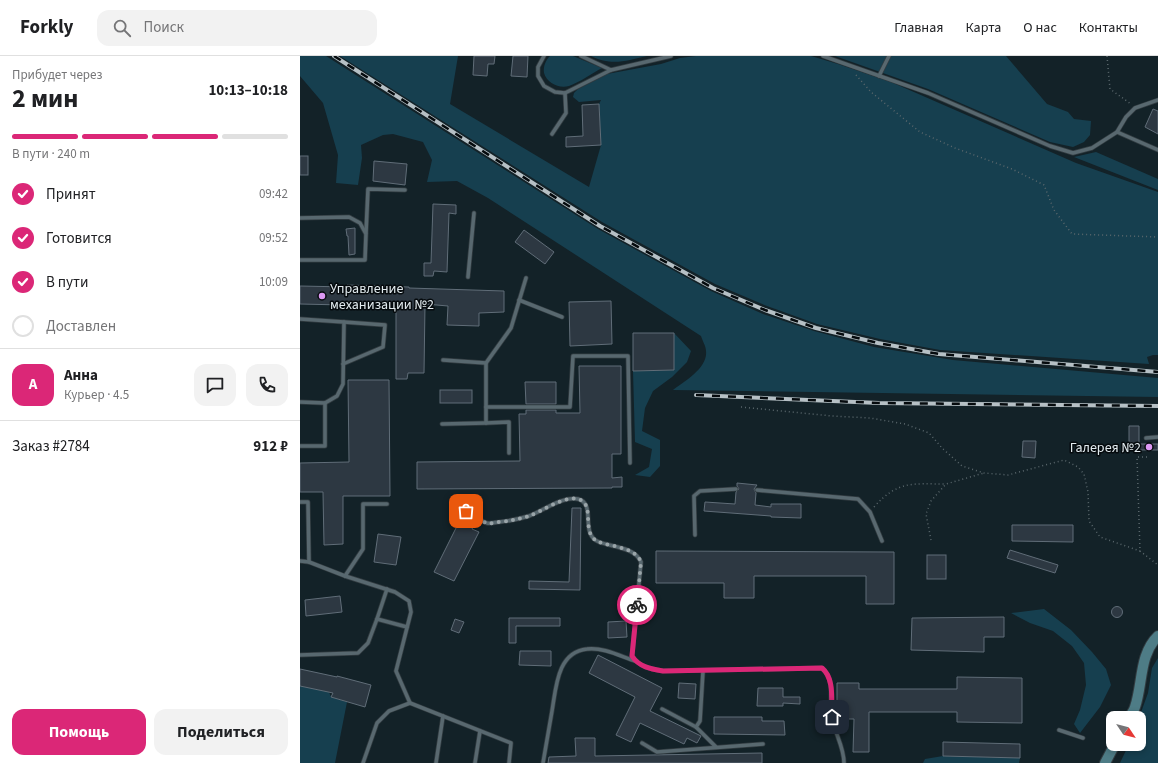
<!DOCTYPE html>
<html lang="ru">
<head>
<meta charset="utf-8">
<style>
  body { margin:0; font-family:"Source Sans 3",sans-serif; background:#f2f2f2; color:#202124; height:100vh; display:flex; flex-direction:column; font-size:15px; white-space:nowrap }
  * { box-sizing:border-box; margin:0 }
  p { font-size:13px; color:#757577 }
  .icon { flex:none; width:22px; height:22px; fill:none; stroke:currentColor; stroke-width:2; stroke-linecap:round; stroke-linejoin:round }
  .map { position:relative; flex:1; overflow:hidden }
  .drawer { display:flex; flex-direction:column; background:#fff; width:300px }
  .drawer>* { flex:none }
  .needle { width:26px; rotate:125deg }
  .tools { position:absolute; left:806px; top:655px; display:grid; gap:8px }
  .tools a { display:grid; place-items:center; width:40px; height:40px; border-radius:8px; background:#fff; box-shadow:0 2px 6px #0003; font-size:20px }
  .pin { position:absolute; display:grid; place-items:center; width:34px; height:34px; color:#fff; margin:-17px; border-radius:8px; box-shadow:0 2px 6px #0006 }
  .courier { position:absolute; display:grid; place-items:center; width:40px; height:40px; margin:-20px; border:3px solid #db2777; border-radius:50%; background:#fff; color:#222; box-shadow:0 1px 5px #0007 }
  .head em { font-style:normal; font-weight:700 }
  .head div { display:flex; flex-direction:column-reverse }
  .head { display:flex; align-items:center; justify-content:space-between; height:68px; padding:0 12px }
  h1 { font-size:26px; font-weight:700; line-height:30px }
  .bar { display:grid; grid-template-columns:repeat(4,1fr); gap:6px 4px; align-content:center; height:48px; padding:0 12px }
  .bar i { height:5px; border-radius:3px; background:#e0e0e0 }
  .bar .current { background:#db2777 }
  .bar p { grid-column:span 4 }
  .line { display:flex; align-items:center; gap:10px; padding:0 12px; border-top:1px solid #e0e0e0 }
  .line div { flex:1 }
  .round { display:grid; place-items:center; flex:none; width:42px; height:42px; border-radius:12px; background:#f2f2f2 }
  ol { padding:0 12px; list-style:none }
  li { display:flex; align-items:center; gap:12px; height:44px }
  li p { margin-inline-start:auto }
  li .icon { padding:4px; border-radius:50%; background:#db2777; color:#fff; stroke-width:4 }
  li:last-child { color:#757577 }
  li i { width:22px; height:22px; border:2px solid #e0e0e0; border-radius:50% }
  .action { display:flex; gap:8px; margin-top:auto; padding:8px 12px }
  .action a { flex:1; height:46px; border-radius:12px; background:#db2777; color:#fff; font-size:16px; font-weight:700; line-height:46px; text-align:center }
  .action a+a { background:#f2f2f2; color:#202124 }
  header { display:flex; align-items:center; gap:24px; box-sizing:border-box; height:56px; padding:0 20px; background:#fff; border-bottom:1px solid #e0e0e0 }
  header strong { font-size:19px }
  nav { display:flex; gap:22px; margin-inline-start:auto; font-size:14px }
  .search { width:280px; height:36px; background:#f2f2f2; display:flex; align-items:center; gap:10px; box-sizing:border-box; padding:0 14px; border-radius:12px; color:#757577; font-size:15px }
  main { display:flex; flex:1; min-height:0 }
  .map>svg:first-child { display:block }
</style>
</head>
<body>
<header>
<strong>Forkly</strong>
<div class="search"><svg class="icon" aria-label="search" viewBox="0 0 24 24"><circle cx="10" cy="10" r="6"/><path d="M15 15l6 6"/></svg>Поиск</div>
<nav><a>Главная</a><a>Карта</a><a>О нас</a><a>Контакты</a></nav>
</header>
<main>
<section class="drawer">
<div class="head"><div><h1>2 мин</h1><p>Прибудет через</p></div><em>10:13–10:18</em></div>
<div class="bar"><i class="current"></i><i class="current"></i><i class="current"></i><i></i><p>В пути · 240 m</p></div>
<ol>
<li><svg class="icon" aria-label="check" viewBox="0 0 24 24"><path d="M5 12l5 5 9-10"/></svg>Принят<p>09:42</p></li>
<li><svg class="icon" aria-label="check" viewBox="0 0 24 24"><path d="M5 12l5 5 9-10"/></svg>Готовится<p>09:52</p></li>
<li><svg class="icon" aria-label="check" viewBox="0 0 24 24"><path d="M5 12l5 5 9-10"/></svg>В пути<p>10:09</p></li>
<li><i></i>Доставлен</li>
</ol>
<div class="line" style="height:72px"><b class="round" style="background:#db2777;color:#fff">А</b><div><b>Анна</b><p>Курьер · 4.5</p></div><a class="round"><svg class="icon" aria-label="chat" viewBox="0 0 24 24"><path d="M4 5h16v11H9l-5 4z"/></svg></a><a class="round"><svg class="icon" aria-label="phone" viewBox="0 0 24 24"><path d="M5 4h4l2 5-3 2q2 4 5 5l2-3 5 2v4C11 20 4 13 5 4z"/></svg></a></div>
<div class="line" style="height:52px"><div>Заказ #2784</div><b>912 ₽</b></div>
<div class="action"><a>Помощь</a><a>Поделиться</a></div>
</section>
<div class="map">
<svg width="858" height="707" viewBox="0 0 858 707">
  <rect width="100%" height="100%" fill="#132228"/>
  <g fill="#163f4f">
    <path d="M0,0H26L298,173L411,235L463,258L514,275L574,291L653,304L858,322V341L373,334C385,325 408,312 406,295C406,290 402,284 401,280L188,142L157,125L127,126L132,104L123,86L93,78L83,79L61,89L62,102L58,129L36,127L38,99L23,47L0,20Z"/>
    <path d="M40,0H158L150,48L289,131L301,89L299,48L301,44L279,46L273,41L274,37L278,33L307,18L361,8L380,2L396,0H511L538,8L591,26L776,107L858,136V299H853L847,301L849,308L640,294L580,283L517,268L467,250L415,228L302,166Z"/>
    <path d="M250,0H273L302,12C291,18 280,26 269,30C259,33 247,27 244,17C243,10 246,4 250,0Z"/>
    <path d="M291,0H347C326,5 311,10 291,0Z"/>
    <path d="M535,0H706L747,48L768,56L774,63L791,65L790,79L784,86L773,91L750,86L628,33Z"/>
    <path d="M796,96L858,123V134L774,101Z"/>
    <path d="M374,277L391,295L387,306L372,321L353,335L345,352L342,375L360,384V410L350,421L335,419L349,411L352,393L335,386L333,315L374,314Z"/>
    <path d="M744,553L771,574L792,596L806,613L811,629L800,651L780,677L774,668L780,654L786,629L784,607L772,590L753,575L730,567L711,557Z"/>
    <path d="M858,602V707H820L829,688H839V662L848,637L852,612Z"/>
    <path d="M0,630L29,636L31,641L47,646L35,707H0Z"/>
    <path d="M643,700L720,702L719,707H623L625,703Z"/>
  </g>
  <g fill="#2d3842" stroke="#606d78">
    <path d="M174,0H195L194,8H188L187,20L173,19Z"/>
    <path d="M213,0H228L227,21L211,20Z"/>
    <path d="M299,48L301,89L266,91V81L283,80L282,49Z"/>
    <path d="M853,53L858,55V78L845,71Z"/>
    <rect x="0" y="100" width="8" height="19"/>
    <path d="M74,105L107,108L105,129L73,125Z"/>
    <path d="M133,148L156,149V158L149,157L147,216L134,215L133,220H124V207H131Z"/>
    <path d="M55,172V198L49,199L48,180H47L46,173Z"/>
    <path d="M224,174L254,196L245,208L215,186Z"/>
    <path d="M47,229L109,231V232L204,235V256L179,257V270L147,269L148,250L125,248L124,317H108L107,323H96V248L43,246V249L0,248V230L47,231Z"/>
    <path d="M311,245L312,288L270,290L269,246Z"/>
    <path d="M333,277H374V314L333,315Z"/>
    <path d="M279,310H321V398H312V422L322,421V431H312V432L117,433V406L220,405L219,358H226V354H256V357H280Z"/>
    <path d="M48,324H89L90,440H43V488L24,489L23,436H0V407L49,406Z"/>
    <path d="M225,326H256V348H226Z"/>
    <rect x="140" y="334" width="32" height="13"/>
    <path d="M829,370H839V388H858V394H829Z"/>
    <path d="M723,385H736L735,402L722,401Z"/>
    <path d="M437,427L457,429L454,433L456,437L455,449L471,451V448H501V462L471,461V460L404,455L405,446L435,448L436,436L439,433L437,430Z"/>
    <path d="M272,452H281L280,534L229,533V525L269,526Z"/>
    <path d="M169,461L176,465L172,473L179,476L154,525L134,516L159,466L165,469Z"/>
    <path d="M712,469H773V486L712,485Z"/>
    <path d="M78,478L101,481L96,509L74,506Z"/>
    <path d="M710,494L758,509L755,517L707,502Z"/>
    <path d="M356,495L594,496V548H566V520H454V542H424V527H356Z"/>
    <rect x="627" y="499" width="19" height="24"/>
    <path d="M40,540L42,556L6,560L5,544Z"/>
    <circle cx="817" cy="556" r="5.5"/>
    <path d="M704,561V581H684V596L611,594L612,562Z"/>
    <path d="M209,562H260V570H216V587H209Z"/>
    <path d="M155,563L164,566L159,577L151,574Z"/>
    <path d="M326,565L327,581L308,582V566Z"/>
    <path d="M220,595H251V610L219,609Z"/>
    <path d="M298,599L362,632L350,655L401,680L397,687L387,682L384,688L340,667L331,686L316,679L335,641L289,617Z"/>
    <path d="M0,613L37,621V620L71,629L65,651L31,641L33,637L0,630Z"/>
    <path d="M657,621L722,622V667L657,666V656H569V696H553L554,663H537V627H559V633H657Z"/>
    <path d="M379,627L396,628L395,643L378,642Z"/>
    <path d="M458,632H483V641H500V648L483,647V650H457Z"/>
    <path d="M414,661H462V665H484L485,679L414,678Z"/>
    <path d="M275,682H295V700L462,697V707H248L249,701L276,700Z"/>
    <path d="M643,686L720,688V702L643,700Z"/>
  </g>
  <g fill="none" stroke-linecap="round" stroke-linejoin="round">
    <g stroke="#323c41" stroke-width="5">
      <g id="lane">
        <path d="M244,0L238,11V20L244,30L255,36L265,37"/>
        <path d="M281,0L311,14"/>
        <path d="M523,0L628,37L750,90L773,97L792,92L817,76L826,61L835,52L858,44"/>
        <path d="M579,20L589,0"/>
        <path d="M817,76L858,94"/>
        <path d="M252,78L266,57L265,37L311,14L371,0"/>
        <path d="M0,162L49,161L60,167L66,178L65,204H0"/>
        <path d="M66,177L68,133L105,134"/>
        <path d="M168,221L174,157"/>
        <path d="M219,244L262,261"/>
        <path d="M0,263L44,266L43,328L37,340L25,347"/>
        <path d="M143,304L186,307"/>
        <path d="M43,308L83,291L85,269L44,266"/>
        <path d="M0,346L25,347V390H0"/>
        <path d="M186,351H270L273,300H328L330,407"/>
        <path d="M142,368L186,367"/>
        <path d="M846,382L858,381"/>
        <path d="M209,397V366L186,367V307L211,272L226,222"/>
        <path d="M457,434L558,443L570,456L582,485"/>
        <path d="M0,446H8L9,506"/>
        <path d="M166,455C172,458 180,465 187,467C191,468 196,466 199,466C210,465 219,463 229,460C243,455 262,440 278,443C297,448 279,478 299,486C312,491 335,491 341,506L332,600C339,611 351,613 363,615L522,612C537,625 528,645 532,662C535,678 544,691 544,707"/>
        <path d="M395,479L394,440L400,435L436,433"/>
        <path d="M0,505L9,506L45,520L95,536L109,545L111,556L96,615L110,647"/>
        <path d="M45,520L63,493V448H87"/>
        <path d="M77,563L87,533"/>
        <path d="M0,599L58,597L68,587L77,563L107,571"/>
        <path d="M362,653L396,671L400,665L403,615"/>
        <path d="M396,671L416,691"/>
        <path d="M759,674L783,682"/>
        <path d="M342,687L357,696L463,688"/>
        <path d="M63,707L77,667L89,655L110,647L211,687L209,707"/>
        <path d="M136,707L143,660"/>
        <path d="M175,707L180,675"/>
        <path d="M243,707C246,690 249,672 252,655C256,632 257,596 287,593C303,591 320,600 335,605"/>
      </g>
    </g>
    <g stroke="#323c41" stroke-width="12">
      <g id="secondary">
        <path d="M829,662C831,658 834,655 835,651C843,628 839,598 858,580"/>
        <path d="M805,707L815,688"/>
      </g>
    </g>
    <g stroke="#5b686d" stroke-width="1.5" stroke-dasharray="1 3" stroke-linecap="butt">
      <path d="M807,0L810,33L831,48"/>
      <path d="M556,19L571,36L620,76L655,92L712,113L744,129L754,154L772,178L858,181"/>
      <path d="M441,351L532,360L570,362L605,368L629,377L642,392L662,410L684,417L708,419L764,404L778,411L784,418L788,436L789,465L800,481L840,495"/>
      <path d="M847,401H837L840,495L858,509"/>
      <path d="M574,451C598,424 613,428 646,428"/>
      <path d="M631,484L626,458L631,445L646,428L684,417"/>
    </g>
    <use href="#lane" stroke="#58686f" stroke-width="3.5"/>
    <use href="#secondary" stroke="#4e7c86" stroke-width="10"/>
    <g stroke="#b6c0c5" stroke-width="4">
      <g id="rail">
        <path d="M34,0L300,170L413,232L465,254L516,272L578,287L639,298L858,316"/>
        <path d="M396,339L579,347L858,350"/>
      </g>
    </g>
    <use href="#rail" stroke="#050a0d" stroke-width="2.5" stroke-dasharray="8" stroke-linecap="butt"/>
  </g>
  <g fill="none" stroke-linecap="round" stroke-linejoin="round">
    <path stroke="#9aa5a9" stroke-width="4" stroke-dasharray="0 7.2" d="M166,455C172,458 180,465 187,467C191,468 196,466 199,466C210,465 219,463 229,460C243,455 263,440 278,443C297,448 279,478 299,486C312,491 335,491 341,506L337,549"/>
    <path stroke="#db2777" stroke-width="5" d="M337,549L332,600C339,611 351,613 363,615L522,612C535,623 531,645 532,661"/>
  </g>
  <g fill="#dc99f4" stroke="#050a0d" stroke-width="1.5">
    <circle cx="22" cy="240" r="4"/>
    <circle cx="849" cy="391" r="4"/>
  </g>
  <g text-anchor="middle" stroke-width="3" stroke-linejoin="round" paint-order="stroke">
    <g font-size="14" fill="#e2ebef" stroke="#050a0d" text-anchor="start">
      <text x="30" y="237">Управление<tspan x="30" dy="16">механизации №2</tspan></text>
      <text x="841" y="396" text-anchor="end">Галерея №2</text>
    </g>
  </g>
</svg>
<div class="tools">
<a><svg class="needle" viewBox="-14 -14 28 28"><path d="M0-13l5 13h-10z" fill="#e53935"/><path d="M0 13l5-13h-10z" fill="#757577"/></svg></a>
</div>
<div class="pin" style="left:166px;top:455px;background:#ea580c"><svg class="icon" aria-label="bag" viewBox="0 0 24 24"><path d="M5 8h14l-1 12H6zM9 8a3 3 0 0 1 6 0"/></svg></div>
<div class="pin" style="left:532px;top:661px;background:#1f2937"><svg class="icon" aria-label="home" viewBox="0 0 24 24"><path d="M3 11l9-7 9 7M6 9v11h12V9"/></svg></div>
<div class="courier" style="left:337px;top:549px"><svg class="icon" aria-label="bike" viewBox="0 0 24 24"><circle cx="6" cy="16" r="4"/><circle cx="18" cy="16" r="4"/><path d="M6 16l4-8h5l3 8M10 8l3 8H6M13 5h3"/></svg></div>
</div>
</main>
</body>
</html>
